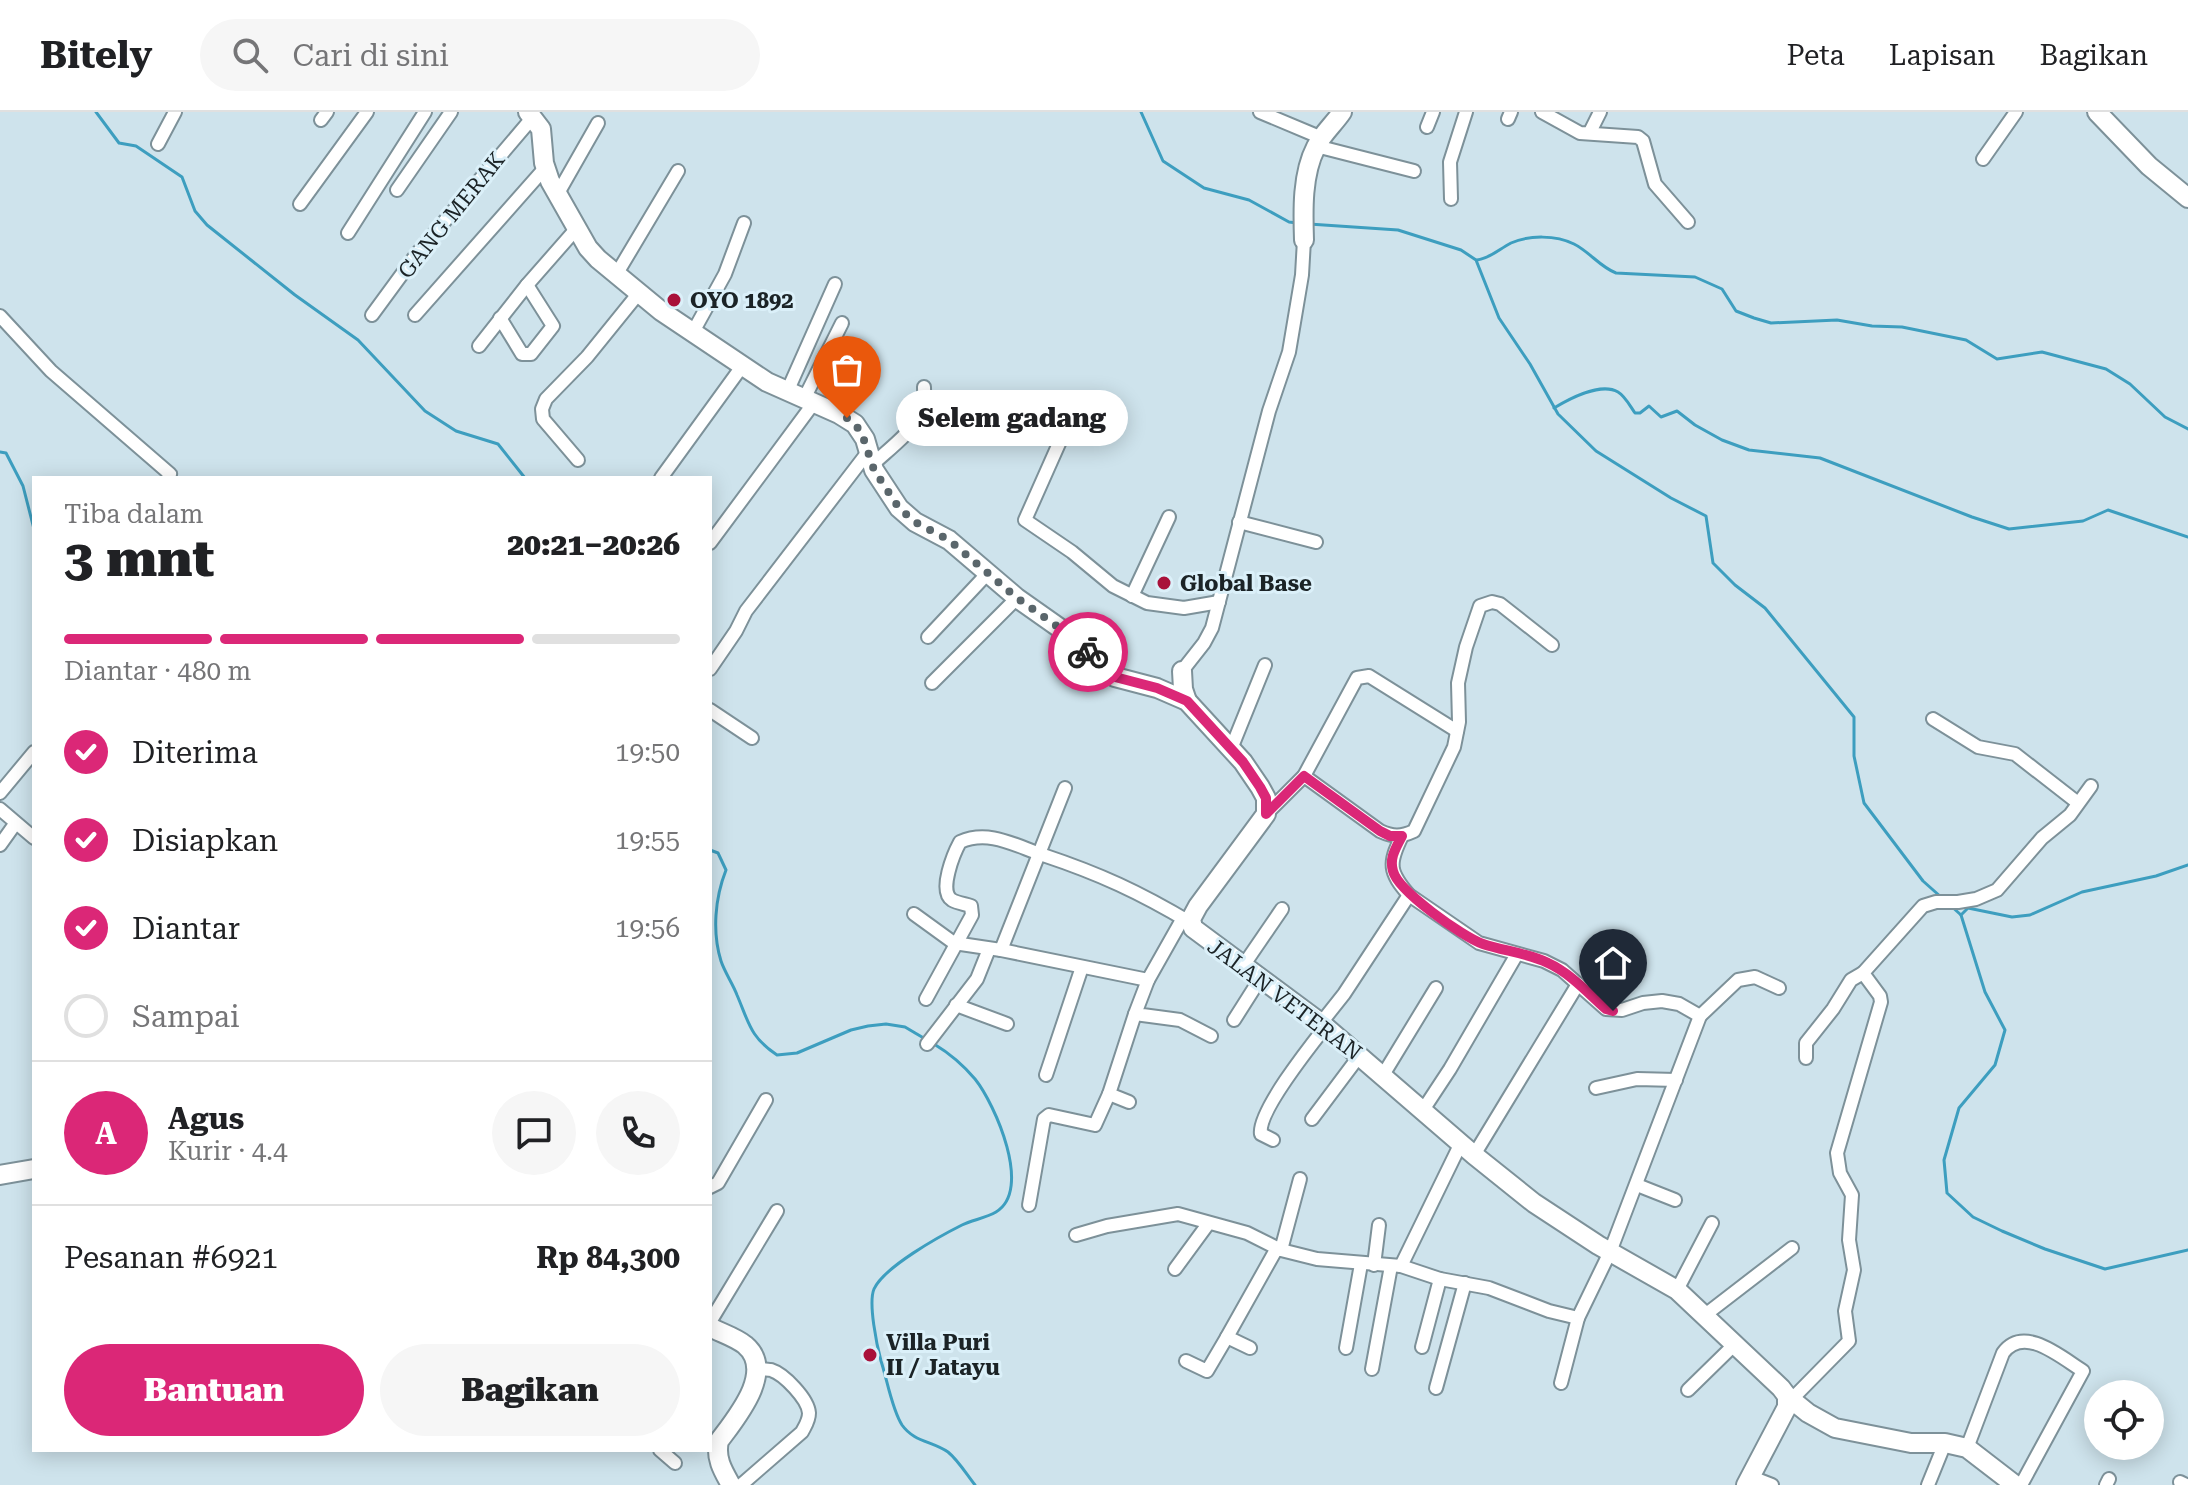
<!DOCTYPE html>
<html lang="id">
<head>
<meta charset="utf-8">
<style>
  body { margin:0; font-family:"Roboto Serif",serif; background:#f6f6f6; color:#202124; height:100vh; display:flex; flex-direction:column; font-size:30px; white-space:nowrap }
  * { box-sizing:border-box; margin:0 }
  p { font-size:26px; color:#757577 }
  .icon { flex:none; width:44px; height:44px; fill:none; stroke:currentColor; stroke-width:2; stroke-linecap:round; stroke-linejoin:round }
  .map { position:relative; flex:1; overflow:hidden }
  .details { position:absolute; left:32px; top:364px; width:680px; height:976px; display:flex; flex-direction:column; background:#fff; border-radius:0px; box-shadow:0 4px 20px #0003 }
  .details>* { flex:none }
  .controls { position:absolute; left:2084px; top:1268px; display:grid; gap:16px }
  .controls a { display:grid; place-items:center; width:80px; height:80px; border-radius:50%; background:#fff; box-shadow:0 4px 20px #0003; font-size:40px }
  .pin { position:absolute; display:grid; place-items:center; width:68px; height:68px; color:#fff; margin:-82px -34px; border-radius:50% 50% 50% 0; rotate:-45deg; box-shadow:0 0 8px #0007 }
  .pin .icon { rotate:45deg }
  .courier { position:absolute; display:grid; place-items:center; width:80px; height:80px; margin:-40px; border:6px solid #db2777; border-radius:50%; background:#fff; color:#222; box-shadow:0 2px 10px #0007 }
  .bubble { position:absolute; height:56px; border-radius:28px; background:#fff; box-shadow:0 4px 20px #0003; font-size:26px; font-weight:800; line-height:56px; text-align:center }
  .headline em { font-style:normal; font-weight:800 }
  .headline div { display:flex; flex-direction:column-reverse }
  .headline { display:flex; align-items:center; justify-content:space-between; height:136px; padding:0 32px }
  h1 { font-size:52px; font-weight:800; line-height:60px }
  .bar { display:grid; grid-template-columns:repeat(4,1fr); gap:12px 8px; align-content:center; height:96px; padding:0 32px }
  .bar i { height:10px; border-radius:6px; background:#e0e0e0 }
  .bar .on { background:#db2777 }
  .bar p { grid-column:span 4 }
  .line { display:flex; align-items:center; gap:20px; padding:0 32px; border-top:2px solid #e0e0e0 }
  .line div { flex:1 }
  .round { display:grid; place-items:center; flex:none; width:84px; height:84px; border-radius:42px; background:#f6f6f6 }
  ol { padding:0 32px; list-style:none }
  li { display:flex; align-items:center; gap:24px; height:88px }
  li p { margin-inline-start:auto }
  li .icon { padding:8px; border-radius:50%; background:#db2777; color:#fff; stroke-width:4 }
  li:last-child { color:#757577 }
  li i { width:44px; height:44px; border:4px solid #e0e0e0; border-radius:50% }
  .button { display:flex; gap:16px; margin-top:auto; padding:16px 32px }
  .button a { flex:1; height:92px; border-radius:48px; background:#db2777; color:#fff; font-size:32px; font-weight:800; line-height:92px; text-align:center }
  .button a+a { background:#f6f6f6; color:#202124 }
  header { display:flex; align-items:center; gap:48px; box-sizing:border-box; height:112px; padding:0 40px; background:#fff; border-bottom:2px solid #e0e0e0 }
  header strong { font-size:38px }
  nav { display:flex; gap:44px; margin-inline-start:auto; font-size:28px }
  .search { width:560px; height:72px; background:#f6f6f6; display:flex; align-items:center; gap:20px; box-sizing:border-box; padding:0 28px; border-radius:44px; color:#757577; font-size:30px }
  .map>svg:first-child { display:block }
</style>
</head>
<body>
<header>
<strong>Bitely</strong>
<div class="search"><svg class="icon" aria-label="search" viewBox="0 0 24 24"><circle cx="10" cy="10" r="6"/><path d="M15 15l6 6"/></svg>Cari di sini</div>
<nav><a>Peta</a><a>Lapisan</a><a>Bagikan</a></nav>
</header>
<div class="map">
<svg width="2188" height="1373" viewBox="0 0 2188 1373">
  <rect width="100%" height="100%" fill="#cee3ec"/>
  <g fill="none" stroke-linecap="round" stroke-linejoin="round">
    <g stroke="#3d9ebf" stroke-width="3">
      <path d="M96,0L119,31L136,34L182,65L195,99L207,113L295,183L358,228L425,299L456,319L498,332L525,366"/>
      <path d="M1141,0L1163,49L1204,76L1249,88L1289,110L1297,111"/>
      <path d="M1309,112L1398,118L1461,138L1476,148L1499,206L1530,252L1558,302L1596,339L1671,386L1706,404L1713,451L1735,473L1765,496L1854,605V644L1864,691L1923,769L1941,785"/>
      <path d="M1477,148C1491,146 1499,137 1511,131C1529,123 1556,123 1574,132C1590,140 1600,155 1616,161L1695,165L1722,177L1736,199L1754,206L1771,211L1837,208L1872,214L1902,215L1966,228L1997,247L2042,240L2106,257L2130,272L2165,305L2188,317"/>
      <path d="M1554,296C1569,287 1601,270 1618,280C1625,284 1630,294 1635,301H1640L1649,294L1661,305L1677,299L1695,313L1722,328L1749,338L1820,346L1972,405L2009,417L2083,409L2108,398L2188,425"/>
      <path d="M0,340L6,341L23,374L34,417"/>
      <path d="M710,738L718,741L726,758C715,786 712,820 721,849C725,861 733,872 737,883C749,911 750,925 777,943L797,941L851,918L868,914L886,912L905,915L927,928"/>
      <path d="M1950,793L1961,803L1985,880L2005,918L1995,953L1959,996L1944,1048L1947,1081L1973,1105L2002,1119L2045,1137L2105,1157L2188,1138"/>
      <path d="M1961,803L1968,796L2012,805L2030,803L2082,780L2156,764L2188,753"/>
      <path d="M934,932C949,941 964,954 975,967C995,992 1033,1078 996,1100C986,1106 972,1108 962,1113C940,1124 884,1155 874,1177C868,1191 877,1234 881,1249C887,1267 892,1298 902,1313C914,1330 932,1329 948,1340C958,1348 967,1363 975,1373"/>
    </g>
    <g stroke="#7d9199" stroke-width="16">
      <g id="street">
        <path d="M1260,0L1322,26"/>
        <path d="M1542,0L1580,21L1638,25L1643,29L1655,72L1688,110"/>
        <path d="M1508,7L1511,0"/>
        <path d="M321,8L327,0"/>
        <path d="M1427,15L1433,0"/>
        <path d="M1590,20L1600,0"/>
        <path d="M158,32L175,0"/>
        <path d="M1316,34L1414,59"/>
        <path d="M1983,47L2016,0"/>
        <path d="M397,78L451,0"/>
        <path d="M557,83L598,11"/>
        <path d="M1451,87L1450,50L1466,0"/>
        <path d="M300,92L367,0"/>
        <path d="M348,121L425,0"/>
        <path d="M616,163L678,59"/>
        <path d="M372,203L416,143L533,5"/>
        <path d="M415,203L545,56"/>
        <path d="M0,204L51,259L170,362L168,366"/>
        <path d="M500,206L522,242H531L553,214L527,173"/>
        <path d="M693,220L725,162L744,111"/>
        <path d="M479,234L527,173L577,116"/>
        <path d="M787,280L835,172"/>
        <path d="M804,287L842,211"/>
        <path d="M1069,309L1025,408L1072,440L1113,474L1147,491L1184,496L1219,490"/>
        <path d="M578,348L543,307L542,297L546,287L587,245L638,182"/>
        <path d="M872,353C888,338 911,321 922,301C926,293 924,283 924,275"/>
        <path d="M661,366L743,253"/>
        <path d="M1239,410L1316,430"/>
        <path d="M710,431L813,292"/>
        <path d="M1132,484L1169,405"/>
        <path d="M928,525L987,462"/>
        <path d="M710,557L736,519L746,499L868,340"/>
        <path d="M1182,559L1204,531L1212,516L1269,299L1289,240L1302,163L1304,128"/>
        <path d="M932,571L1017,486"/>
        <path d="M710,598L752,626"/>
        <path d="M1933,607L1978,635L2015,642L2078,691"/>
        <path d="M1231,637L1265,553"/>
        <path d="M1304,664L1380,719C1393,725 1401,725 1414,719L1454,635L1459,610L1458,571L1466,535L1480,494L1492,490L1500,492L1552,533"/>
        <path d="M0,681L34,640"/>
        <path d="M0,697L34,726"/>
        <path d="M1266,702L1304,664L1357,566L1369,564L1457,619"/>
        <path d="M1402,724C1388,752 1389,760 1409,783"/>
        <path d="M0,733L15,712"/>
        <path d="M914,802L954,831L1001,838L1148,868L1183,806"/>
        <path d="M1001,838L1065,676"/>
        <path d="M1243,854L1282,797"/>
        <path d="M1148,868L1135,902L1180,908L1211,924"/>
        <path d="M926,887L972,803L971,794C965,792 957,791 952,788C938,779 954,741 960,730C989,717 1016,734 1043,743C1100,762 1139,780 1191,811"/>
        <path d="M956,893L1007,912"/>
        <path d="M1700,904L1738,868L1755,865L1779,876"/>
        <path d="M1234,908L1260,867"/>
        <path d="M1321,911L1344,882L1409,783L1479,831L1544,849L1562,858L1606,897L1622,898L1643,891L1662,889L1679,892L1700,904L1610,1140L1578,1206L1561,1271"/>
        <path d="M927,932L977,867L989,837"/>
        <path d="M1806,946V931L1833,897L1851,868L1863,861"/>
        <path d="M1046,963L1082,855"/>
        <path d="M1383,963L1436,876"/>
        <path d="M1596,976L1637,967L1676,968"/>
        <path d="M1129,990L1109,982L1135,902"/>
        <path d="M1423,998L1450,957L1517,842"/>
        <path d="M1312,1007L1360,943"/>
        <path d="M1273,1028L1261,1022C1257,1001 1311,933 1326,914"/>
        <path d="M1461,1031L1401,1154L1440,1167L1489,1176L1549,1199L1578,1206"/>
        <path d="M1474,1043L1578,872"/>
        <path d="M1637,1073L1675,1088"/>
        <path d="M710,1075L718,1071L766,988"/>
        <path d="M1029,1093L1044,1007L1049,1003L1095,1013L1109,982"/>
        <path d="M1076,1123L1107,1114L1178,1102L1247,1121L1281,1138L1317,1147L1401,1154"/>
        <path d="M1281,1138L1300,1067"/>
        <path d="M1374,1153L1379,1113"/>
        <path d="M1175,1157L1208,1112"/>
        <path d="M1677,1178L1712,1111"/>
        <path d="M1705,1203L1792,1136"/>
        <path d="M710,1210L777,1099"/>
        <path d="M1422,1235L1440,1167"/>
        <path d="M1250,1236L1227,1225L1277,1136"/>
        <path d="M1346,1236L1361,1152"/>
        <path d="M1186,1249L1207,1259L1227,1225"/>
        <path d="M1372,1257L1391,1154"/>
        <path d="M1436,1276L1465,1171"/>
        <path d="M1688,1278L1735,1232"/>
        <path d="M1792,1287L1849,1229L1845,1199L1854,1158L1849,1128L1852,1083L1840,1061L1837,1041L1881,890L1880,884L1863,861L1923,794L1936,790H1958L1976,787L1997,778L2042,726L2070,703L2091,674"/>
        <path d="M1967,1336L2003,1241C2024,1212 2062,1246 2083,1259L2021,1373"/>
        <path d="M660,1338L675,1351"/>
        <path d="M1749,1364L1772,1373"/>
        <path d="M2180,1370L2186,1373"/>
        <path d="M741,1373L802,1320C805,1314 809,1309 809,1301C808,1287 784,1262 771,1258C770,1258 758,1257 758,1257"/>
        <path d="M1928,1373L1945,1331"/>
        <path d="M2106,1373L2109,1367"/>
      </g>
    </g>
    <g stroke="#7d9199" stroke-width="22">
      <g id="secondary">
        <path d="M528,0L541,17L544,51L550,69L588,136L598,147L661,199L767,270L839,302L855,312L865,327L874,358L899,396L915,410L949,428L1017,486L1078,529L1115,565L1157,576L1187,589L1243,650L1260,675L1266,686V702L1198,794L1191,807L1193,816L1321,911L1474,1043L1534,1091L1598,1133L1677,1178L1781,1276L1787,1284V1295L1746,1373"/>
        <path d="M2097,0L2149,54L2188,86"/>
        <path d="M1304,128C1303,98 1302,62 1316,35C1322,22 1334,12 1342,0"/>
        <path d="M1182,559L1183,577L1187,589"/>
        <path d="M0,1063L34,1057"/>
        <path d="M710,1215C721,1221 735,1225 745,1233C776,1259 736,1306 719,1329C715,1346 723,1359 731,1373"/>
        <path d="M1787,1284L1808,1301L1835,1316L1911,1331H1945L1967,1336L2015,1373"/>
      </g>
    </g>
    <use href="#street" stroke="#fff" stroke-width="12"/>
    <use href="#secondary" stroke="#fff" stroke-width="18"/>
  </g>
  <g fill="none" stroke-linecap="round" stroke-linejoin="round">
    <path stroke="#5a666b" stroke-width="8" stroke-dasharray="0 14.4" d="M847,306L861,319L874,358L899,396L915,410L949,428L1017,486L1078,529L1088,540"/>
    <path stroke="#db2777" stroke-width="10" d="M1088,540L1115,565L1157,576L1187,589L1243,650L1260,675L1266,686V702L1304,664L1380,719L1390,724H1402C1396,736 1389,746 1393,759C1398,779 1463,825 1483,832C1504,839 1528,841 1548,851C1570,861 1588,881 1606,897L1613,899"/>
  </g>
  <g fill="#a9113a" stroke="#dbf0f9" stroke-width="3">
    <circle cx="674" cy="188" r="8"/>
    <circle cx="1164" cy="471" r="8"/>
    <circle cx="870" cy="1243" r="8"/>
  </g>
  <g text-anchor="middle" stroke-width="6" stroke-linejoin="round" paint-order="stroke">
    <g font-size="22" fill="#1b2326" stroke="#dbf0f9">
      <text transform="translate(451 103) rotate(-51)" y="8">GANG MERAK</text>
      <text transform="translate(1285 887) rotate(37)" y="8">JALAN VETERAN</text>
    </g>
    <g font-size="22" font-weight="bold" fill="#1b2326" stroke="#dbf0f9" text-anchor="start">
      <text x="690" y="196">OYO 1892</text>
      <text x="1180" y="479">Global Base</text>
      <text x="886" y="1238">Villa Puri<tspan x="886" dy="25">II / Jatayu</tspan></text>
    </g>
  </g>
</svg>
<div class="controls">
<a><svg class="icon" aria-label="locate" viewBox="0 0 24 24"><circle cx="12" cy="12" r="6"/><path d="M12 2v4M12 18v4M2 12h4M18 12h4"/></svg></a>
</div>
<div class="pin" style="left:847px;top:306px;background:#ea580c"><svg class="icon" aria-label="bag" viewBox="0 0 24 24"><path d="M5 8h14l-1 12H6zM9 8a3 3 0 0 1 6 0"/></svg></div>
<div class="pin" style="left:1613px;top:899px;background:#1f2937"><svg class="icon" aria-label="home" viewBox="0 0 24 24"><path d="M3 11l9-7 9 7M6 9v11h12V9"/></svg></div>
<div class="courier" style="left:1088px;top:540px"><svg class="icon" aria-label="bike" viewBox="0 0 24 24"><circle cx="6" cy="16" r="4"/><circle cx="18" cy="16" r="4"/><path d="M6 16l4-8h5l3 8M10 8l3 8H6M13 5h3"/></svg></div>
<div class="bubble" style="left:896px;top:278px;width:232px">Selem gadang</div>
<section class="details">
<div class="headline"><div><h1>3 mnt</h1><p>Tiba dalam</p></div><em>20:21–20:26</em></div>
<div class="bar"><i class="on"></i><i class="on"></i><i class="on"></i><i></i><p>Diantar · 480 m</p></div>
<ol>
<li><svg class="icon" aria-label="check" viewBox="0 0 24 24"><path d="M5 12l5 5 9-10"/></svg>Diterima<p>19:50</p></li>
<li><svg class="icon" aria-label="check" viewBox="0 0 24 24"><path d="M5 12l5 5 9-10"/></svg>Disiapkan<p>19:55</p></li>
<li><svg class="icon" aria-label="check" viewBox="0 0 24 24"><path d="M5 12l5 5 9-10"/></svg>Diantar<p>19:56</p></li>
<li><i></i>Sampai</li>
</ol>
<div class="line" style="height:144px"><b class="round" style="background:#db2777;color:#fff">A</b><div><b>Agus</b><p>Kurir · 4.4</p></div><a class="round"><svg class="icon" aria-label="chat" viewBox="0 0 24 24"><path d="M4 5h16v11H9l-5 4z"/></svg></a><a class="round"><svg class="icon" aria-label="phone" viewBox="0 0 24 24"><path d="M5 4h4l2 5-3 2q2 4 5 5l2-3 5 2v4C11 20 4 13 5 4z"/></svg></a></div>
<div class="line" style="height:104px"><div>Pesanan #6921</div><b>Rp 84,300</b></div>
<div class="button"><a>Bantuan</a><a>Bagikan</a></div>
</section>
</div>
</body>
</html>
